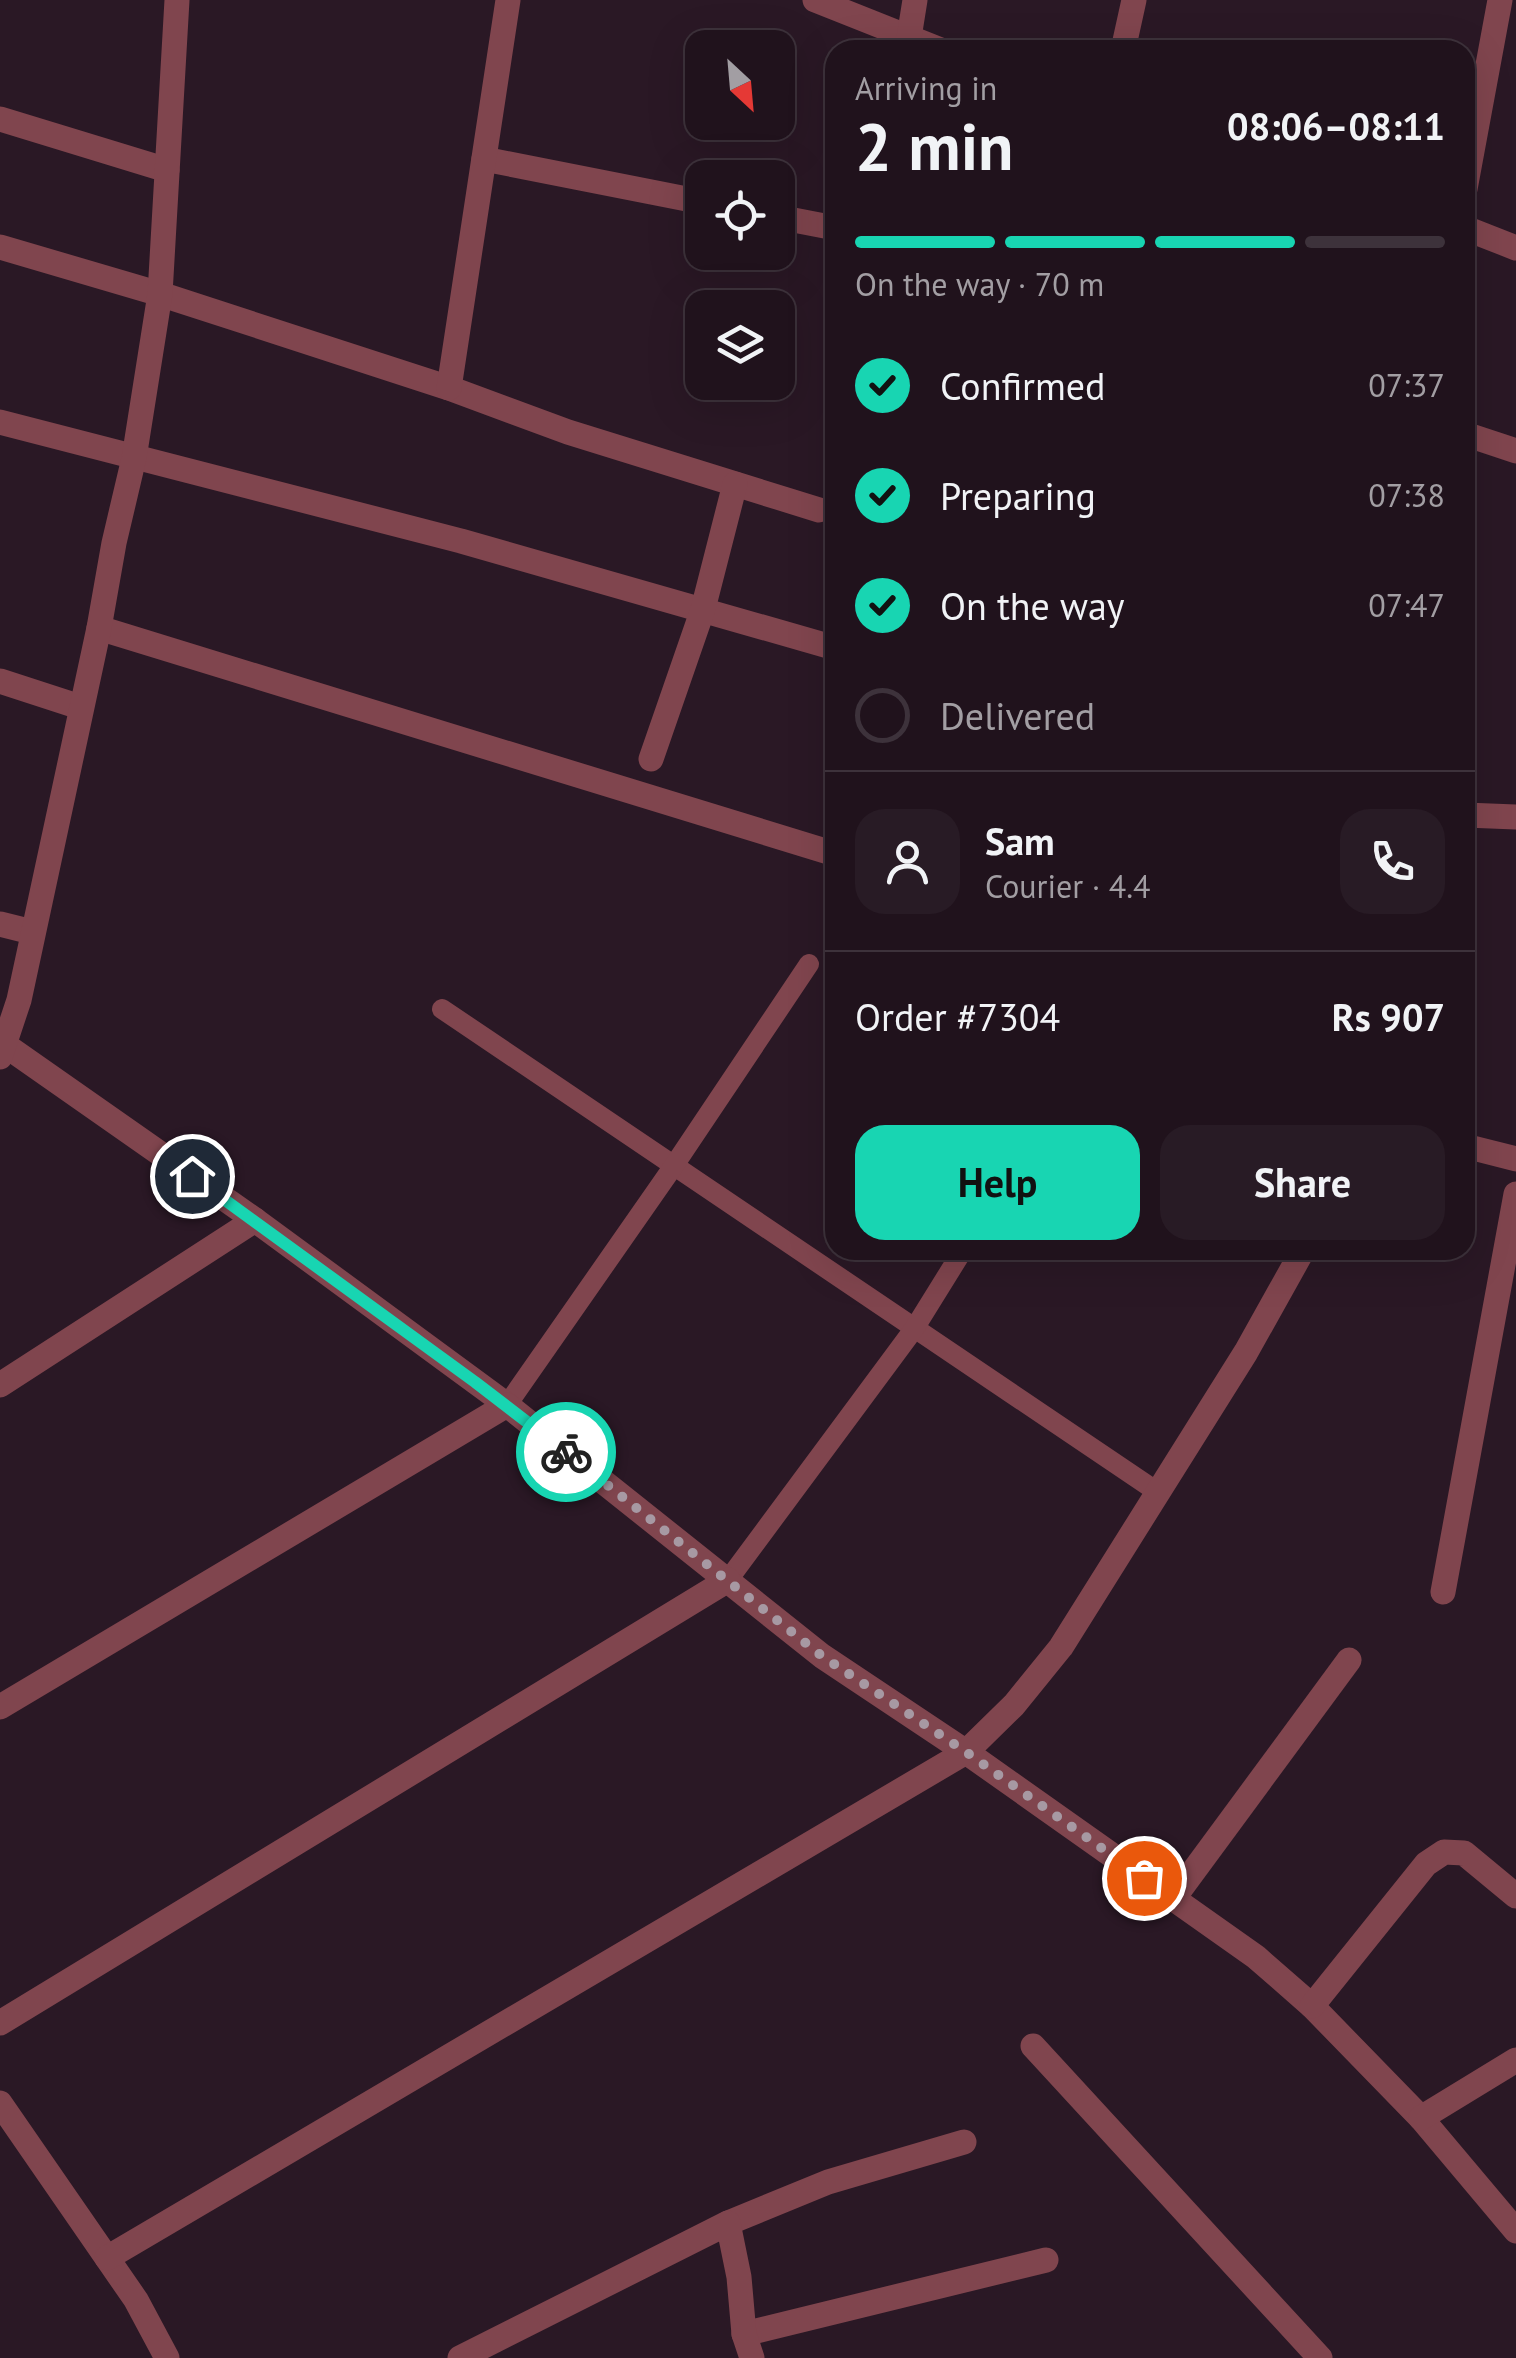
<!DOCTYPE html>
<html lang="en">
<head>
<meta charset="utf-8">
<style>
  body { margin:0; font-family:"PT Sans",sans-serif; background:#281b25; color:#f1f3f6; height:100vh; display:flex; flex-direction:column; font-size:38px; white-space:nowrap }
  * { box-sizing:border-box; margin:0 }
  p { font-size:32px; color:#a29ea3 }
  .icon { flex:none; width:55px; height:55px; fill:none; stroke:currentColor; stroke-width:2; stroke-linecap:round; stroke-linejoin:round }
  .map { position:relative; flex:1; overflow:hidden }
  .drawer { position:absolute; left:825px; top:40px; width:650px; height:1220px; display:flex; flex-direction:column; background:#20121c; border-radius:30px; box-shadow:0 10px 40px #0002,0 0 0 2px #3d323b }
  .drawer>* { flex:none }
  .needle { width:65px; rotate:154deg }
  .buttons { position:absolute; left:685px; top:30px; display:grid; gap:20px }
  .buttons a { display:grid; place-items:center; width:110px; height:110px; border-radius:20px; background:#20121c; box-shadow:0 10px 40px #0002,0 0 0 2px #3d323b; font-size:50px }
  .pin { position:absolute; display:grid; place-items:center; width:85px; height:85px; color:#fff; margin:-42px; border:5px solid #fff; border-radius:50%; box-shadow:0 2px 10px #0007 }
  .courier { position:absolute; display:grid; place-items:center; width:100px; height:100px; margin:-50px; border:8px solid #18d5b2; border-radius:50%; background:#fff; color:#222; box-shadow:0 2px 12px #0007 }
  .headline em { font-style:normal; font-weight:700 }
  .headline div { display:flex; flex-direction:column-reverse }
  .headline { display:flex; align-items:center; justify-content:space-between; height:170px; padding:0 30px }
  h1 { font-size:65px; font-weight:700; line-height:75px }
  .bar { display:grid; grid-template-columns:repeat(4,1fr); gap:15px 10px; align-content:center; height:120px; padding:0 30px }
  .bar i { height:12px; border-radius:8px; background:#3d323b }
  .bar .selected { background:#18d5b2 }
  .bar p { grid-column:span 4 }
  .line { display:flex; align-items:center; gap:25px; padding:0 30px; border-top:2px solid #3d323b }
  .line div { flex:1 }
  .round { display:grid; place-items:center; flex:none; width:105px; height:105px; border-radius:30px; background:#281b25 }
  ol { padding:0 30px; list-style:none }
  li { display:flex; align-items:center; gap:30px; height:110px }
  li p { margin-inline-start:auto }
  li .icon { padding:10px; border-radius:50%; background:#18d5b2; color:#111; stroke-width:4 }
  li:last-child { color:#a29ea3 }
  li i { width:55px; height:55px; border:5px solid #3d323b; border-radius:50% }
  .action { display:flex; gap:20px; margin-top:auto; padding:20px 30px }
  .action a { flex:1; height:115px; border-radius:30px; background:#18d5b2; color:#111; font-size:40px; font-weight:700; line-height:115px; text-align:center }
  .action a+a { background:#281b25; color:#f1f3f6 }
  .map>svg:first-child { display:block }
</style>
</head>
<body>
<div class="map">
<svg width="1516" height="2358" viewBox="0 0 1516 2358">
  <rect width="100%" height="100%" fill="#2a1825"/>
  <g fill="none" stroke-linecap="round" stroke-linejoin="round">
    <g stroke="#80454e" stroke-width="20">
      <path d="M442,1009L1159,1493"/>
      <path d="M507,1405L673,1167L809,964"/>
      <path d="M728,1580L914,1329L963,1250"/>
    </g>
    <g stroke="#80454e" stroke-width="25">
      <path d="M815,0L941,50"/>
      <path d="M907,50L915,0"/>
      <path d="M1123,50L1134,0"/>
      <path d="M0,119L167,170"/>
      <path d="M484,159L702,202"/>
      <path d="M1465,189L1500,0"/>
      <path d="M778,217L835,228"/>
      <path d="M1465,228L1516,248"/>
      <path d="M0,247L160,294L449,388L568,432L819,510"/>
      <path d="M449,388L508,0"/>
      <path d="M0,422L461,541L835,648"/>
      <path d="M1465,434L1516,451"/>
      <path d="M99,628L835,854"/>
      <path d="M0,681L80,707"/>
      <path d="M651,759L703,609L735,484"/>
      <path d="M1465,815L1516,817"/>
      <path d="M0,924L32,932"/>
      <path d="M5,1045L255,1220L507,1405L822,1656L966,1752L1256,1957L1312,2006L1421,2118L1516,2231"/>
      <path d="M0,1057L19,1000L99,628L114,543L134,458L160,294L177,0"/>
      <path d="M1465,1146L1516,1159"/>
      <path d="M0,1385L255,1220"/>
      <path d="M1443,1592L1516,1194"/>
      <path d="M0,1707L507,1405"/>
      <path d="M1173,1899L1349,1660"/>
      <path d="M1312,2006L1426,1864L1444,1852L1464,1853L1516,1896"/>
      <path d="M0,2023L728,1580"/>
      <path d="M1033,2046L1320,2358"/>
      <path d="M0,2103L136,2300L167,2358"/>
      <path d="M1421,2118L1516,2060"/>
      <path d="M728,2223L828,2182L964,2142"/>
      <path d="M107,2258L966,1752L1014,1705L1061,1647L1246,1352L1303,1250"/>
      <path d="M744,2334L1046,2260"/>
      <path d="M460,2358L728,2223L739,2277L744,2334L752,2358"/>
    </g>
  </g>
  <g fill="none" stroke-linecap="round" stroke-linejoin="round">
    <path stroke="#a799a3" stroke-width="10" stroke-dasharray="0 18" d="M566,1452L822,1656L966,1752L1144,1878"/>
    <path stroke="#18d5b2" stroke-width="12" d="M192,1176L475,1382L566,1452"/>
  </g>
</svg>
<div class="buttons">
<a><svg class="needle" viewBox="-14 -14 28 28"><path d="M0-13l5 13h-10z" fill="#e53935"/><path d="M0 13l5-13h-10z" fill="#a29ea3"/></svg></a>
<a><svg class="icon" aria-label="locate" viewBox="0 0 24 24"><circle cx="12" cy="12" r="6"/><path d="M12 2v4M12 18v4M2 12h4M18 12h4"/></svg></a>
<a><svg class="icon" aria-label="layers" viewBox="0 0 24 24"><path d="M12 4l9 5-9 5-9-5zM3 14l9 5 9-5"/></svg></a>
</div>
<div class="pin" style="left:1144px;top:1878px;background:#ea580c"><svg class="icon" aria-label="bag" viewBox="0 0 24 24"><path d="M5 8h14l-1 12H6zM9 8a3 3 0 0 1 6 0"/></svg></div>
<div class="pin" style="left:192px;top:1176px;background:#1f2937"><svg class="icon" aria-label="home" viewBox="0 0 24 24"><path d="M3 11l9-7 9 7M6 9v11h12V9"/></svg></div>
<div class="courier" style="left:566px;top:1452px"><svg class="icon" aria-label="bike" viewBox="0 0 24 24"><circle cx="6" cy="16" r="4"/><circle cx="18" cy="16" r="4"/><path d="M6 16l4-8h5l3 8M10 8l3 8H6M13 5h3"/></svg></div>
<section class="drawer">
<div class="headline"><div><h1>2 min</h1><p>Arriving in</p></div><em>08:06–08:11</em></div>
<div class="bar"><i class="selected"></i><i class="selected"></i><i class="selected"></i><i></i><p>On the way · 70 m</p></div>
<ol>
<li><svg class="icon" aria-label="check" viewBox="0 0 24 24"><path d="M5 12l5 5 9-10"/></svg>Confirmed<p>07:37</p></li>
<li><svg class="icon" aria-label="check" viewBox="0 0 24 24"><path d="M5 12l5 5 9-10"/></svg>Preparing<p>07:38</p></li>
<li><svg class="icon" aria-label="check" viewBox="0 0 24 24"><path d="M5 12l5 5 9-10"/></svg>On the way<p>07:47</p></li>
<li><i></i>Delivered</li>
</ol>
<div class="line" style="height:180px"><a class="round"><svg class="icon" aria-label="person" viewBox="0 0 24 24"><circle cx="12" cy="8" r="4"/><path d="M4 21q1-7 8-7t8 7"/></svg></a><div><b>Sam</b><p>Courier · 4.4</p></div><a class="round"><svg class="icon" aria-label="phone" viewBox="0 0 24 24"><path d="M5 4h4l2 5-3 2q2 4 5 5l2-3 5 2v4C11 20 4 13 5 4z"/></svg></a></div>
<div class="line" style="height:130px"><div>Order #7304</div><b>Rs 907</b></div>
<div class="action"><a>Help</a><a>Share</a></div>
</section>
</div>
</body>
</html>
